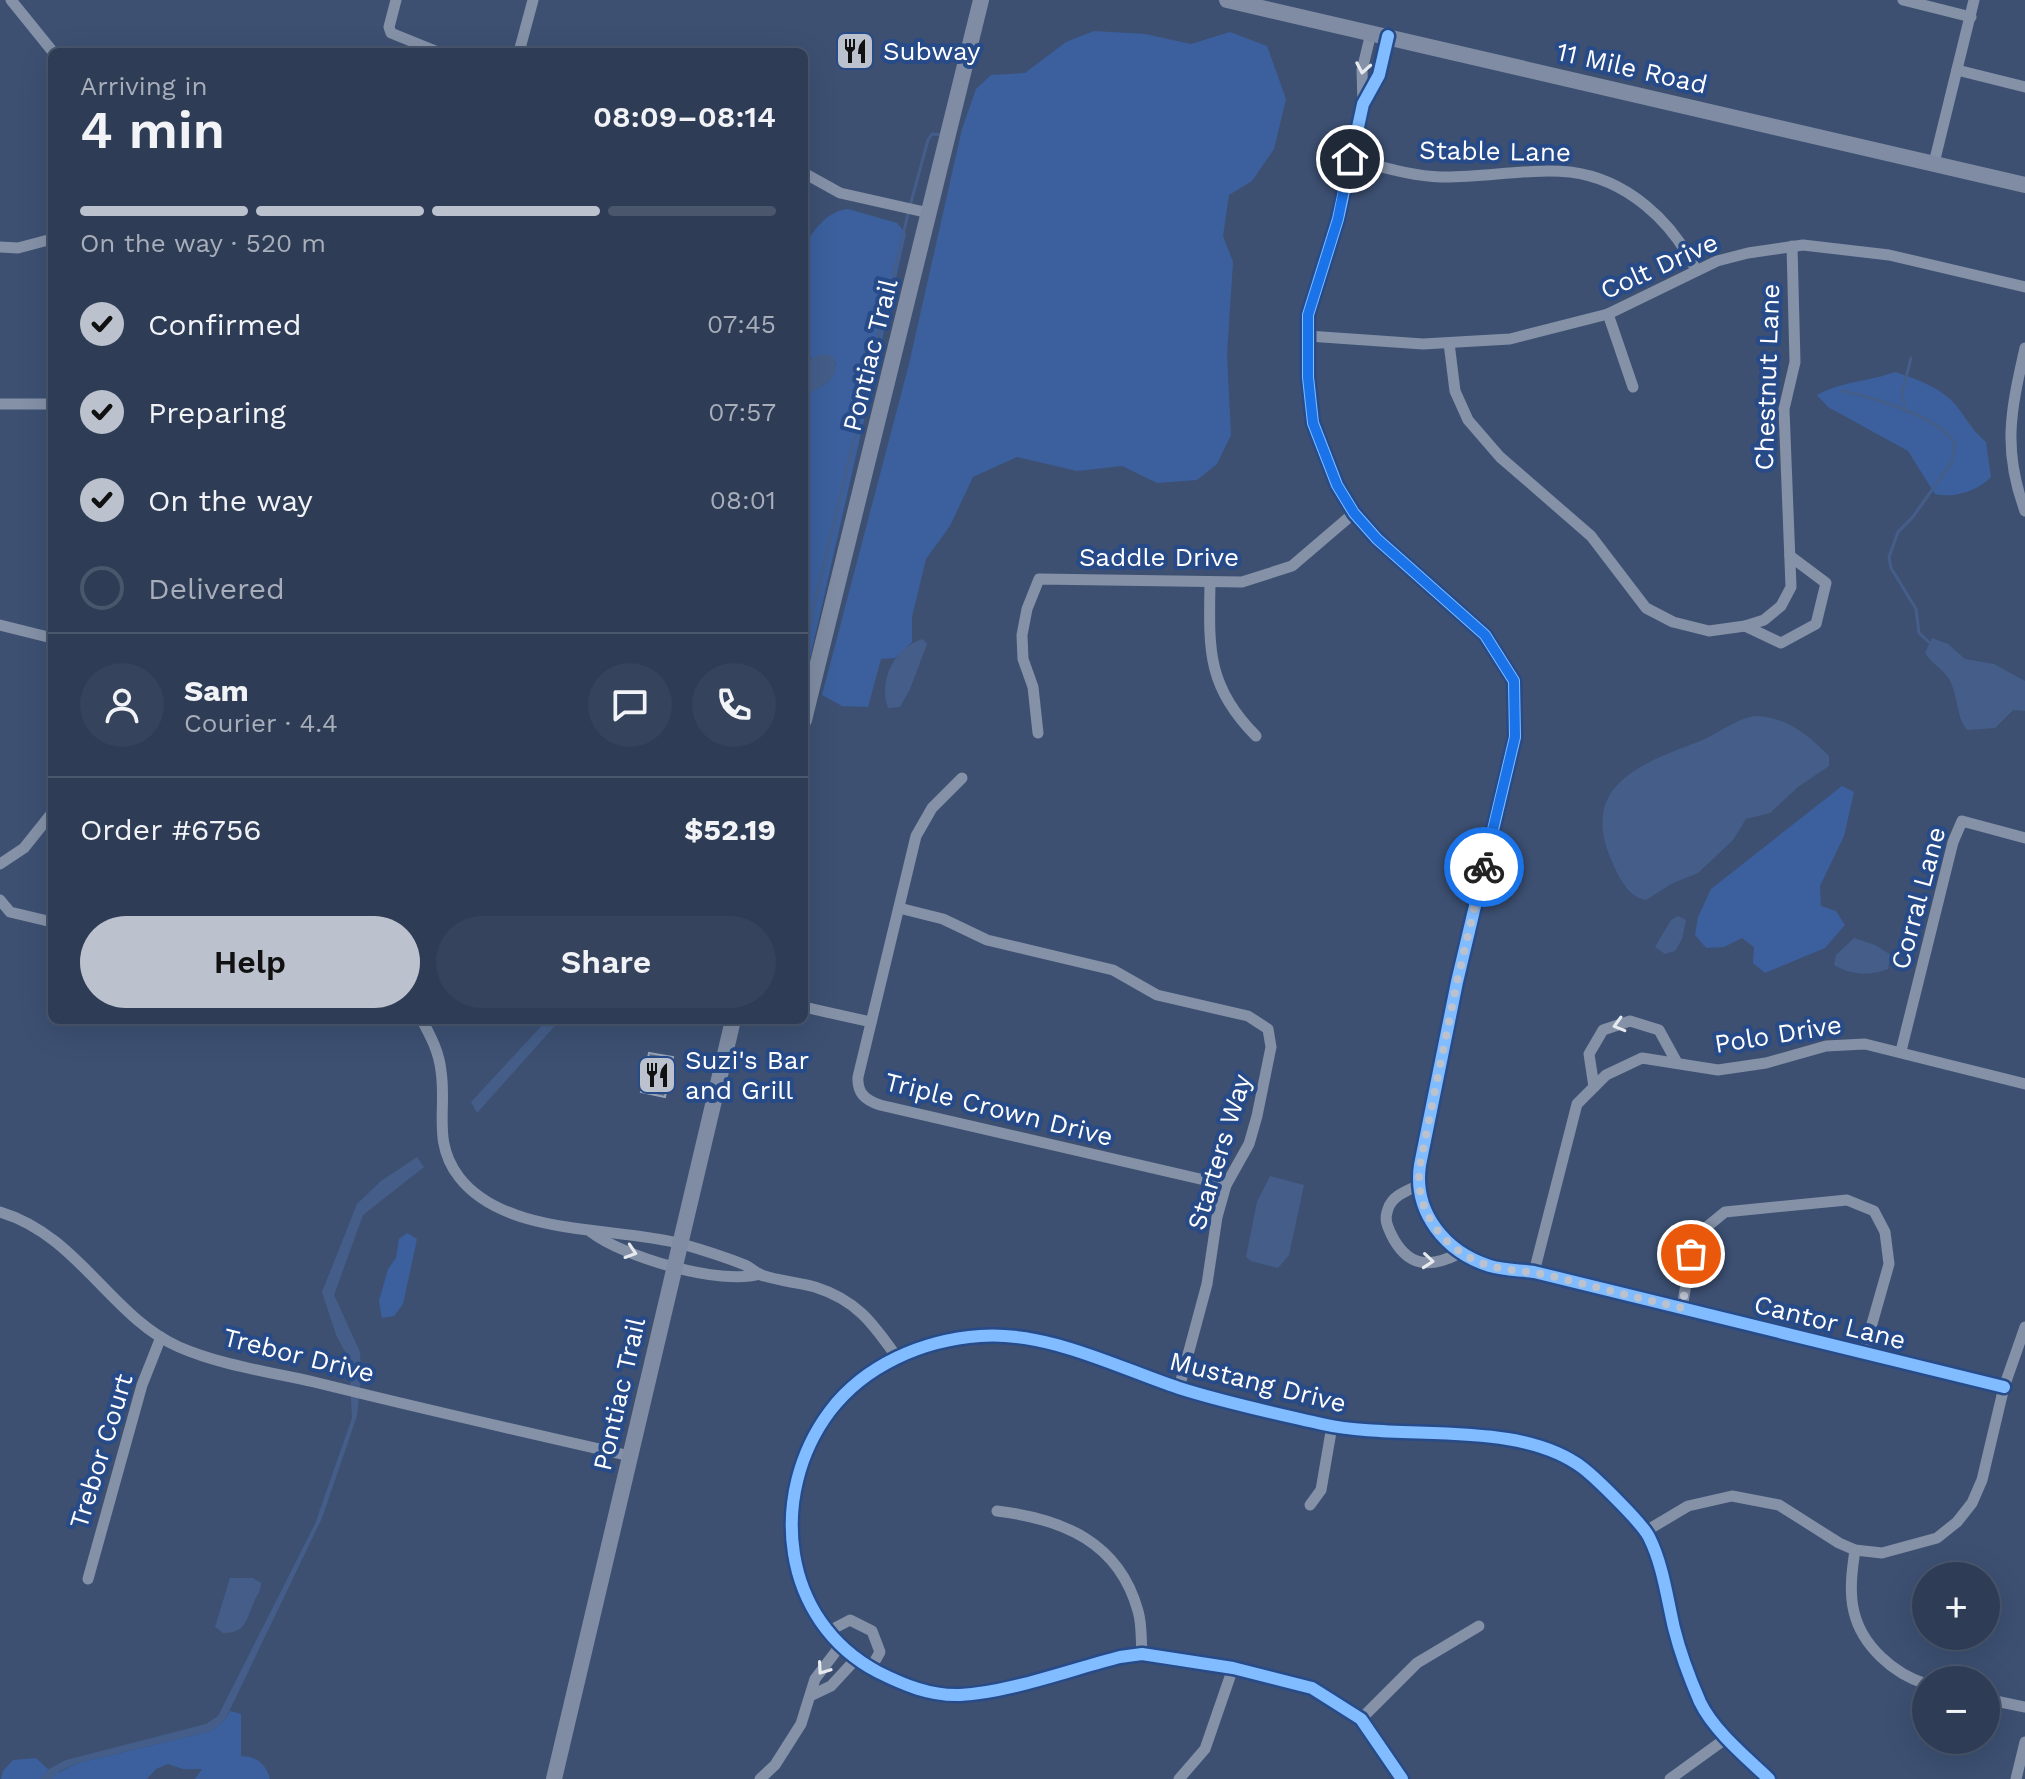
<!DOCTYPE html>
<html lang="en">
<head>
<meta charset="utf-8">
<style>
  body { margin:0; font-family:"Work Sans",sans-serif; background:#36435c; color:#f1f3f6; height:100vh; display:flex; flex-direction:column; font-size:30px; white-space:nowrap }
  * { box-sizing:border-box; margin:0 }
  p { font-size:26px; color:#a7adb9 }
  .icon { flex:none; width:44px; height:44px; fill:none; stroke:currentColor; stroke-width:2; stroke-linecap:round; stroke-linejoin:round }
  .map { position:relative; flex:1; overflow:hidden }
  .side { position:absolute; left:48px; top:48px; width:760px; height:976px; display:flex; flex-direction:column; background:#2e3c56; border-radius:12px; box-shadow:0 8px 32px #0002,0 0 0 2px #49566c }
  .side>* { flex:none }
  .tools { position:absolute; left:1912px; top:1562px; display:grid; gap:16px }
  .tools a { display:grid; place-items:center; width:88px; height:88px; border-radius:50%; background:#2e3c56; box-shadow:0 8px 32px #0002,0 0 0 2px #49566c; font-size:40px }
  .pin { position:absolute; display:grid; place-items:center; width:68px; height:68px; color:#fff; margin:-34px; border:4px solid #fff; border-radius:50%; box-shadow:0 2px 8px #0007 }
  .courier { position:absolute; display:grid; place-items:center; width:80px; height:80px; margin:-40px; border:6px solid #1a73e8; border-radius:50%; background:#fff; color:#222; box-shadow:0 2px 10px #0007 }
  .head em { font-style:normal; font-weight:600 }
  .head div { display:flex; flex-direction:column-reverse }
  .head { display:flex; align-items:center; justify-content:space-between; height:136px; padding:0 32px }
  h1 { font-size:52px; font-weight:600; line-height:60px }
  .bar { display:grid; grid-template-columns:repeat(4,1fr); gap:12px 8px; align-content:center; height:96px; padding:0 32px }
  .bar i { height:10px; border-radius:6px; background:#49566c }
  .bar .selected { background:#bbc2ce }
  .bar p { grid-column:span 4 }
  .line { display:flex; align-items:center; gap:20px; padding:0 32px; border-top:2px solid #49566c }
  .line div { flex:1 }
  .round { display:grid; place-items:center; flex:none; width:84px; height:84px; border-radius:42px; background:#36435c }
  ol { padding:0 32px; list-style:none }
  li { display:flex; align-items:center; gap:24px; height:88px }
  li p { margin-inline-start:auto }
  li .icon { padding:8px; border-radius:50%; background:#bbc2ce; color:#111; stroke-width:4 }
  li:last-child { color:#a7adb9 }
  li i { width:44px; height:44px; border:4px solid #49566c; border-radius:50% }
  .action { display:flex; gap:16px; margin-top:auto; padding:16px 32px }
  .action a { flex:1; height:92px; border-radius:48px; background:#bbc2ce; color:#111; font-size:32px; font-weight:600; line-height:92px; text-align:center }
  .action a+a { background:#36435c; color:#f1f3f6 }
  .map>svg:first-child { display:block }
</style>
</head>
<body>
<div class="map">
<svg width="2025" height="1779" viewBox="0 0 2025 1779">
  <rect width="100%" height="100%" fill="#3d5072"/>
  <g fill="#3b609d">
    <path d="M1094,31L1145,34L1191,44L1230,32L1267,46L1286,99L1274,149L1252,181L1229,195L1223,236L1233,262L1227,354L1231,435L1217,464L1197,480L1157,483L1122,466L1077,471L1017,457L973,477L950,526L926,559L912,617V642L895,658L881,659L868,707L842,706L822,695L909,364L962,129L976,89L991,75L1025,73L1066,42Z"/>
    <path d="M848,209L897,223L906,234L804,685V396C822,384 832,387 836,363L810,358L804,362C804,341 799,264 804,249C811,231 829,210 848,209Z"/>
    <path d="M1895,372C1914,378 1939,387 1953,402C1966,416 1970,429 1986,442L1991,477C1976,492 1955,498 1935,494L1908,451L1828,407L1817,395C1842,381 1868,382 1895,372Z"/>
    <path d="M1842,786L1854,792L1844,836L1820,886L1821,906L1836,911L1845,925L1825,948L1765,973L1753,963L1754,947L1742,938L1724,947L1706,948L1695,935L1698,917L1711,889Z"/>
    <path d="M407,1233L417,1239L403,1304L394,1316L382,1318L379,1301L388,1269L396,1258L399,1239Z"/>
    <path d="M230,1711L241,1714V1756C258,1757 265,1763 270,1779H195L202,1769H183L168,1764L156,1769L147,1779H1L3,1771L13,1760L36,1758L54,1775L78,1763L211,1731L225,1720Z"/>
  </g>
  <g fill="#445e89">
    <path d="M822,354L833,356C844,379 819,387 804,396V362Z"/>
    <path d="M1932,638L1948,644L1965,659L1994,664L2025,681V711L2013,710L1995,728L1967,730C1955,715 1959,693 1947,676C1941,668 1931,663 1925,653Z"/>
    <path d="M923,639L927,644L910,689L900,707L888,708C878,681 894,647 923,639Z"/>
    <path d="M1754,716C1785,716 1809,735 1829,756V766L1798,787L1770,813L1746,819L1733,840L1698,873L1671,884L1646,900C1629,897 1621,881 1614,866C1577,789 1635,765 1698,742C1718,734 1733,720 1754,716Z"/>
    <path d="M1678,916L1686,920L1682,939L1675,951L1665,954L1655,947L1671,920Z"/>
    <path d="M1854,938L1875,945L1891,955L1888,969C1871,976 1850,975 1834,965L1836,955Z"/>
    <path d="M547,1020H560L477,1113L471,1102Z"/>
    <path d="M417,1157L424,1167L363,1215L334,1295L360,1352L361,1378L357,1416L322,1518L225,1720L211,1731L78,1763L60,1771L51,1779H40L49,1769L66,1760L206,1724L218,1716L315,1524L352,1418L349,1359L336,1335L322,1292L357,1204L381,1181Z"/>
    <path d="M1270,1176L1304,1185L1289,1255L1278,1268L1251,1261L1246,1257L1257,1202Z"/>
    <path d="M230,1578H253L261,1583C261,1592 257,1594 254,1602C246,1620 246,1633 223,1633L215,1627Z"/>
  </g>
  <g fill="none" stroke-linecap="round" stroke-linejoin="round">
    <g stroke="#445e89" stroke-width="3">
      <path d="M910,206L928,140L932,134L944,135"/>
      <path d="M1842,391C1872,397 1939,416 1955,444L1952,462L1912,518L1898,532L1889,557L1891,568L1916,609L1919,633L1930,643"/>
      <path d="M1906,412L1902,393L1911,358"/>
      <path d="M804,648L908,214"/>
    </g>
  </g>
  <path fill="#586882" stroke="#97a2b6" stroke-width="2" d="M649,1053L673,1057L665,1097L641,1092Z"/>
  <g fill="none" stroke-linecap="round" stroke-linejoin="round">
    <g stroke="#8491a7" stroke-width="11">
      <path d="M11,0L53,52"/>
      <path d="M396,0L389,27L391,33L438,52"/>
      <path d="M1903,0L1971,17"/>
      <path d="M1388,36L1379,75L1363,104L1338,219L1308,315V377L1313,423L1337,485L1354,513L1377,539L1485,635L1514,681L1515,737L1457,982L1420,1165C1413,1212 1445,1252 1490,1266C1503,1270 1520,1270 1534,1272L2004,1387"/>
      <path d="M519,52L533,0"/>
      <path d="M1957,70L2025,87"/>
      <path d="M1363,104L1362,70L1371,33"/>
      <path d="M1350,159C1379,166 1411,176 1441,177C1483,178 1528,168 1570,172C1627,179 1672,221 1696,270"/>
      <path d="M1934,163L1974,0"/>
      <path d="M804,173L840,193L929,213"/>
      <path d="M0,247L18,248L52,239"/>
      <path d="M1608,314L1633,387"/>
      <path d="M1308,336L1423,344L1510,339L1608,314L1717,261L1748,253L1803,245L1889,255L2025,287"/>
      <path d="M1449,343L1455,391L1468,420L1500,457L1591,536L1646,608L1673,622L1709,631L1745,626L1764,620L1781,606L1791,587L1784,409L1795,362L1792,246"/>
      <path d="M2025,348C2011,410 2002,449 2025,511"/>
      <path d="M0,404H52"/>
      <path d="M1210,582C1209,648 1206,686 1256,736"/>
      <path d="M0,625L52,638"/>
      <path d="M1745,626L1781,643L1816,624L1826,583L1790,556"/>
      <path d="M1038,733L1033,687L1023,659L1022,635L1027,609L1039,579L1242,582L1292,566L1354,513"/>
      <path d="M962,778L932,808L916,836L858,1077C857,1093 865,1100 880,1105L1226,1185"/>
      <path d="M0,864L24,848L52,813"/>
      <path d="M0,900L10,912L52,922"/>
      <path d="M899,908L943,919L987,940L1113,970L1157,995L1248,1016L1268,1029L1271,1047L1257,1116L1249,1144L1226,1185L1217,1217L1207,1284L1179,1388"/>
      <path d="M804,1007L871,1022"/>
      <path d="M422,1020C431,1037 439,1052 441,1071C447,1109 432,1142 459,1177C505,1237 614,1226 682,1244C703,1250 725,1257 745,1265C751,1268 755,1272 761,1275C778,1281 797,1282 815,1287C856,1300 872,1322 896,1356"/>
      <path d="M1901,1051L1953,842L1962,821L2025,838"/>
      <path d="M1594,1087L1589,1054L1603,1030L1630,1021L1659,1030L1676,1061"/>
      <path d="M1417,1186C1406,1191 1392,1196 1388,1209C1384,1219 1387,1225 1391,1234C1407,1267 1429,1269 1460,1253"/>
      <path d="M0,1212C78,1235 111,1317 179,1347C220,1365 270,1372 314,1382C419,1408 524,1432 630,1456"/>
      <path d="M591,1232C623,1257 721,1286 760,1274"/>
      <path d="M1534,1272L1577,1104L1606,1075L1642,1058L1718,1070L1766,1063L1826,1046L1865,1044L2025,1084"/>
      <path d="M1682,1308L1691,1254L1703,1230L1725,1212L1847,1200L1874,1211L1885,1232L1889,1264L1864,1352"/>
      <path d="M1310,1505L1321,1490L1332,1426"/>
      <path d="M997,1511C1063,1519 1119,1542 1138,1611C1142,1624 1141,1641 1142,1654"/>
      <path d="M1646,1531L1688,1506L1732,1496L1779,1505L1839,1543L1855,1550L1882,1553L1937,1538L1957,1522L1972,1503L1982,1480L2004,1387L2025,1327"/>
      <path d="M1855,1550C1852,1570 1849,1592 1854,1612C1862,1646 1894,1674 1926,1684"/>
      <path d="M88,1579L142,1385L161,1337"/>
      <path d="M829,1631L850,1620L872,1631L880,1652L871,1668"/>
      <path d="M812,1695L831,1686L855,1660"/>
      <path d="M1986,1699L2025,1707"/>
      <path d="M1361,1719L1417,1663L1479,1626"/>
      <path d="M760,1779L775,1765L801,1724L815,1679L840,1646"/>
      <path d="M1179,1779L1205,1749L1233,1668"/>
      <path d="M1402,1779L1361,1719L1312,1688L1233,1668L1142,1654L1120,1657C1072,1669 1008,1693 960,1695C930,1696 904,1685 878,1672C781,1621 767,1495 830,1411C865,1365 923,1340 980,1336C1048,1331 1116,1367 1179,1388C1226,1403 1274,1413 1322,1424C1400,1442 1517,1418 1583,1468C1597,1479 1642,1523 1649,1537C1663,1565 1667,1598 1674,1628C1680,1652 1690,1679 1700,1702C1714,1731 1746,1757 1769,1779"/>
      <path d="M1670,1779L1728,1737"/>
      <path d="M2016,1779L2025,1742"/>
    </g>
    <g stroke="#7f8ca3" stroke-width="16">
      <path d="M1227,0L2025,185"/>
      <path d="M804,720L981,0"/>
      <path d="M554,1779L733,1020"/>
    </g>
    <g stroke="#274a88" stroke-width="17">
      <g id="cycleway">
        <path d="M1388,36L1379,75L1363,104L1338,219L1308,315V377L1313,423L1337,485L1354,513L1377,539L1485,635L1514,681L1515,737L1457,982L1420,1165C1413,1212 1445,1252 1490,1266C1503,1270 1520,1270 1534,1272L2004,1387"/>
        <path d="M1402,1779L1361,1719L1312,1688L1233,1668L1142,1654L1120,1657C1072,1669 1008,1693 960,1695C930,1696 904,1685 878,1672C781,1621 767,1495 830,1411C865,1365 923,1340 980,1336C1048,1331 1116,1367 1179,1388C1226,1403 1274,1413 1322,1424C1400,1442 1517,1418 1583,1468C1597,1479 1642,1523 1649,1537C1663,1565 1667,1598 1674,1628C1680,1652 1690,1679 1700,1702C1714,1731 1746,1757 1769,1779"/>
      </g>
    </g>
    <use href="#cycleway" stroke="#80bcff" stroke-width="12"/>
  </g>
  <defs><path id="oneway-chevron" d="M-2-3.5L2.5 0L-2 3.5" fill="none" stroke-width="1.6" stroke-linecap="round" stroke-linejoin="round" transform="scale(2)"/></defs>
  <g stroke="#e6e9ed">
    <use href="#oneway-chevron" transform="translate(1363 68) rotate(100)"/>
    <use href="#oneway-chevron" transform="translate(1619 1025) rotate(164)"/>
    <use href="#oneway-chevron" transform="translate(631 1252) rotate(18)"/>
    <use href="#oneway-chevron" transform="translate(1428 1261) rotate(5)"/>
    <use href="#oneway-chevron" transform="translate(823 1669) rotate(125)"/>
  </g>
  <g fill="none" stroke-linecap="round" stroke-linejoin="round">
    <path stroke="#bbc2ce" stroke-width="8" stroke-dasharray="0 14.4" d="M1484,867L1457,982L1420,1165C1413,1212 1446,1253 1490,1266C1510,1271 1531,1271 1551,1276C1595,1287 1638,1298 1682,1308L1691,1254"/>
    <path stroke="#1a73e8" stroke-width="10" d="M1350,159L1338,219L1308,315V377L1313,423L1337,485L1354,513L1377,539L1485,635L1514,681L1515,737L1484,867"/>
  </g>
  <defs>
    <g id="restaurant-square" transform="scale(2)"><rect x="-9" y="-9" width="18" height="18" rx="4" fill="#bbc2ce" stroke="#274a88"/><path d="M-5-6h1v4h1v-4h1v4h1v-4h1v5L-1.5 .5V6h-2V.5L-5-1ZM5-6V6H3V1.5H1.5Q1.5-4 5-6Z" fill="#111"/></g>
  </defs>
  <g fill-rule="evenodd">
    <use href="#restaurant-square" x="855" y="51"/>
    <use href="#restaurant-square" x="657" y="1075"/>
  </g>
  <g text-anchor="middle" stroke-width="8" stroke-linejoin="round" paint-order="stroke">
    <g font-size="26" fill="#fff" stroke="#274a88" text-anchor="start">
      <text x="883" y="60">Subway</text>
      <text x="685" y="1069">Suzi's Bar<tspan x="685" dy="30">and Grill</tspan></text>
    </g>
    <g font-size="26" fill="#fff" stroke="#274a88">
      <text transform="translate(1632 68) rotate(13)" y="9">11 Mile Road</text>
      <text transform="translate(1495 151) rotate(1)" y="9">Stable Lane</text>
      <text transform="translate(1659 266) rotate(-24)" y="9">Colt Drive</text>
      <text transform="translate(870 355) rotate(-76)" y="9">Pontiac Trail</text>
      <text transform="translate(1767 377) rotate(-88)" y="9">Chestnut Lane</text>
      <text x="1159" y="566">Saddle Drive</text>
      <text transform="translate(1918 898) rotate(-75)" y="9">Corral Lane</text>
      <text transform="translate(1778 1034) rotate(-9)" y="9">Polo Drive</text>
      <text transform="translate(999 1109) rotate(14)" y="9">Triple Crown Drive</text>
      <text transform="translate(1219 1152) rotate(-73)" y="9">Starters Way</text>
      <text transform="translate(1830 1322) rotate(14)" y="9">Cantor Lane</text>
      <text transform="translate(299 1355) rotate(14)" y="9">Trebor Drive</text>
      <text transform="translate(1258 1382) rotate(14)" y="9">Mustang Drive</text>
      <text transform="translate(619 1394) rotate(-77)" y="9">Pontiac Trail</text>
      <text transform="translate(101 1451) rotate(-73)" y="9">Trebor Court</text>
    </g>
  </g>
</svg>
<div class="tools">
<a>+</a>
<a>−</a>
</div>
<div class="pin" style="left:1691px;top:1254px;background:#ea580c"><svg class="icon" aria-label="bag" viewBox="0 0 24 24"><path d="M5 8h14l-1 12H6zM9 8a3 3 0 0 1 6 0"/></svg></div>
<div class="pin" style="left:1350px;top:159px;background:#1f2937"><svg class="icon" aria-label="home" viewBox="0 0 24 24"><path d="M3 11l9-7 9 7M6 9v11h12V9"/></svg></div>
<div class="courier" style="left:1484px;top:867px"><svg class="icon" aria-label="bike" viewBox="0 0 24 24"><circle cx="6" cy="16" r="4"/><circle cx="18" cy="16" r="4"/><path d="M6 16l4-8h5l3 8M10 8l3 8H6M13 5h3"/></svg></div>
<section class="side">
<div class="head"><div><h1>4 min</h1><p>Arriving in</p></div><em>08:09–08:14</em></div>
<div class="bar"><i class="selected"></i><i class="selected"></i><i class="selected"></i><i></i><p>On the way · 520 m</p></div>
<ol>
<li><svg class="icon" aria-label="check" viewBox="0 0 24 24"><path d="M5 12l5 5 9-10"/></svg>Confirmed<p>07:45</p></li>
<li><svg class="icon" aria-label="check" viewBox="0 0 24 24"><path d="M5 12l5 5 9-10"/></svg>Preparing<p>07:57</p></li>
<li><svg class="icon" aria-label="check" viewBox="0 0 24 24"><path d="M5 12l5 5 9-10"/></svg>On the way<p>08:01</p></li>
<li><i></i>Delivered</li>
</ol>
<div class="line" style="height:144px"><a class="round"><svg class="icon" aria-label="person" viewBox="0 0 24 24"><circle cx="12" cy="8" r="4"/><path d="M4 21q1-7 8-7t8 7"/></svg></a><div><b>Sam</b><p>Courier · 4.4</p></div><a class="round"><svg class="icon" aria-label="chat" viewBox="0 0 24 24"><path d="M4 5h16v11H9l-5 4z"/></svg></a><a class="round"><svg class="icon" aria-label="phone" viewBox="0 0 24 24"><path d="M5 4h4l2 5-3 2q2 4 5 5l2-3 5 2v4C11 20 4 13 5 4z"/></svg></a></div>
<div class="line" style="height:104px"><div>Order #6756</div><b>$52.19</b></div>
<div class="action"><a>Help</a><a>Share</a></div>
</section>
</div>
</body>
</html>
